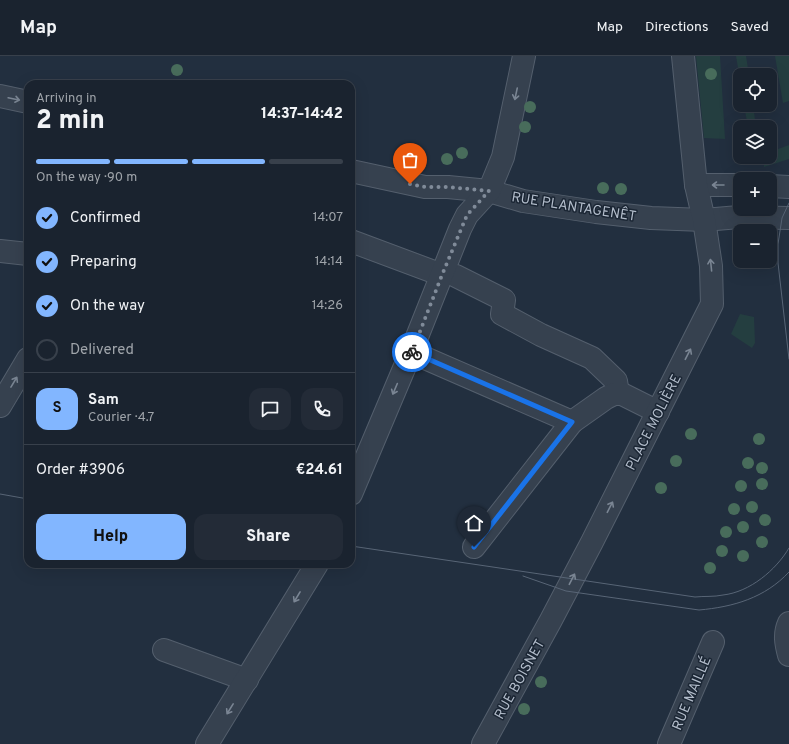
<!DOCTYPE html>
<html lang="en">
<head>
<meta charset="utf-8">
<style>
  body { margin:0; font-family:Overpass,sans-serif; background:#232b37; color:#f1f3f6; height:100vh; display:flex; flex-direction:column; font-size:15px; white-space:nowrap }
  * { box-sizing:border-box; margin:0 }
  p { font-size:13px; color:#9fa4aa }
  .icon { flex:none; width:22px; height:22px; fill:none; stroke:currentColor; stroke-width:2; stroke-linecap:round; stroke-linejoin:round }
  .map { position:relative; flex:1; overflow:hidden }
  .drawer { position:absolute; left:24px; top:24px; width:331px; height:488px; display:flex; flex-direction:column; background:#1a232f; border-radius:12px; box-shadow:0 4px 16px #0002,0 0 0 1px #38404b }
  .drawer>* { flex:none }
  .tools { position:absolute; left:733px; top:12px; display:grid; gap:8px }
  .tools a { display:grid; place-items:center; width:44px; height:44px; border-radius:8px; background:#1a232f; box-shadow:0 4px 16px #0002,0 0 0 1px #38404b; font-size:20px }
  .pin { position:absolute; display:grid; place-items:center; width:34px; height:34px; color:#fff; margin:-41px -17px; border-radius:50% 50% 50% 0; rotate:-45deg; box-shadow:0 0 4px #0007 }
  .pin .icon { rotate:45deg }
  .courier { position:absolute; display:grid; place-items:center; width:40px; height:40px; margin:-20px; border:3px solid #1a73e8; border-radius:50%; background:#fff; color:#222; box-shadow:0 1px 5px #0007 }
  .overview em { font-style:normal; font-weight:800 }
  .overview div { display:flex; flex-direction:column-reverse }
  .overview { display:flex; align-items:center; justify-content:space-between; height:68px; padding:0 12px }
  h1 { font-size:26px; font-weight:800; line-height:30px }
  .bar { display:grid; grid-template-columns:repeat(4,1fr); gap:6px 4px; align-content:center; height:48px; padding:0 12px }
  .bar i { height:5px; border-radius:3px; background:#38404b }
  .bar .active { background:#82b6ff }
  .bar p { grid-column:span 4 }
  .line { display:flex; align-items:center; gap:10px; padding:0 12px; border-top:1px solid #38404b }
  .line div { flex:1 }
  .round { display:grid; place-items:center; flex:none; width:42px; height:42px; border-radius:12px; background:#232b37 }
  ol { padding:0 12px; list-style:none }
  li { display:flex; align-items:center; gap:12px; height:44px }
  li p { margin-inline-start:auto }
  li .icon { padding:4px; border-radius:50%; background:#82b6ff; color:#111; stroke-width:4 }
  li:last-child { color:#9fa4aa }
  li i { width:22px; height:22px; border:2px solid #38404b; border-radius:50% }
  .cta { display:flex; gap:8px; margin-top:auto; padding:8px 12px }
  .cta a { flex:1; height:46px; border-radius:12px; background:#82b6ff; color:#111; font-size:16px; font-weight:800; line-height:46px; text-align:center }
  .cta a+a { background:#232b37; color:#f1f3f6 }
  header { display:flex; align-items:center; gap:24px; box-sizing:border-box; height:56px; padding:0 20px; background:#1a232f; border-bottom:1px solid #38404b }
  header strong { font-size:19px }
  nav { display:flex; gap:22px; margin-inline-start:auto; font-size:14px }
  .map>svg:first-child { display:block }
</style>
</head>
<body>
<header>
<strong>Map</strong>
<nav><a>Map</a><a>Directions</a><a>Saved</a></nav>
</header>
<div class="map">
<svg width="789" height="688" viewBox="0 0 789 688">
  <rect width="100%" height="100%" fill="#222f3f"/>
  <g fill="#243e40">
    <path d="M696,0H720L725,83L704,82Z"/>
    <path d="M736,0H746L749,19H740V24Z"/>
    <path d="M775,0H789V45L783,47Z"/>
    <path d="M744,49H753L756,71H748Z"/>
    <path d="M789,89V103L764,111V101H770V96Z"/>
    <path d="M740,258L754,261L755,287L752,292L731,278Z"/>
  </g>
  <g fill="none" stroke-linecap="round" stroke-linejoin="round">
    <g stroke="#545f6d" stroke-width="24">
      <g id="minor">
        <path d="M0,40L28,46"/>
        <path d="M351,115L425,131H448L489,135L523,145L596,156L651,162L704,164L739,161L789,162"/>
        <path d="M696,129H740"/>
        <path d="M770,130L789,131"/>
        <path d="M351,185L442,219"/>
        <path d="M0,195L28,198"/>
        <path d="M456,220L504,244L502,258L541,279L592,302L616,325L618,338"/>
        <path d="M411,296L572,366"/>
        <path d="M0,350L28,303"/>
        <path d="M351,438L411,296L460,173L467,159L489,135L503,101L524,0"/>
        <path d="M474,491L572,366L606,342L614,338H622L658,356"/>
        <path d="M789,567C784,578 786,588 789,599"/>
        <path d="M164,594L247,624"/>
        <path d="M207,688L317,508"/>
        <path d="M483,688L551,564L592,486L712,248L711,210L704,164L696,129L683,0"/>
        <path d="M669,688L713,586"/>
      </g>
    </g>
    <use href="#minor" stroke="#36414f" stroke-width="22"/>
    <g stroke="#586576" stroke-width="1">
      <path d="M789,147L782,162L778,188V207L789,303"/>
      <path d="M0,438L28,443"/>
      <path d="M351,490L695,541C704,540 714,541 723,539C750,536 776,514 789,492"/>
      <path d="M523,520L566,535L699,554C733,551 765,542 789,516"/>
    </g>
  </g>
  <g fill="#486c5b">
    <circle cx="177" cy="14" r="6"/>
    <circle cx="711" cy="18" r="6"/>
    <circle cx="530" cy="51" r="6"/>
    <circle cx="525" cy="71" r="6"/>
    <circle cx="462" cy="97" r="6"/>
    <circle cx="447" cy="103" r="6"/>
    <circle cx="603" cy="132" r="6"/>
    <circle cx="621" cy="133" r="6"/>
    <circle cx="691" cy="378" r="6"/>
    <circle cx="759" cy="383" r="6"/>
    <circle cx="676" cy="405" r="6"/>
    <circle cx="748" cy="407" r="6"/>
    <circle cx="762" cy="412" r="6"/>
    <circle cx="762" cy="428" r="6"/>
    <circle cx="741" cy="430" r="6"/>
    <circle cx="661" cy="432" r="6"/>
    <circle cx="752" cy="451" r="6"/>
    <circle cx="734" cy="453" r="6"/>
    <circle cx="765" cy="464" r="6"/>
    <circle cx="743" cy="471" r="6"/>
    <circle cx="726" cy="476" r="6"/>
    <circle cx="762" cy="486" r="6"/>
    <circle cx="722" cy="495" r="6"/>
    <circle cx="743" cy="500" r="6"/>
    <circle cx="710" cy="512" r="6"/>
    <circle cx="541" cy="626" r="6"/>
    <circle cx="524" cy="653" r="6"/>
  </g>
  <defs><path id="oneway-shaft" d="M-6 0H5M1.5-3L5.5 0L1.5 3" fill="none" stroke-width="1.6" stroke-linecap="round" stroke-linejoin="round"/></defs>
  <g stroke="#7a8593">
    <use href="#oneway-shaft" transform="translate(516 38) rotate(102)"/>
    <use href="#oneway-shaft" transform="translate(14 43) rotate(12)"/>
    <use href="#oneway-shaft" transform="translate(718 129) rotate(180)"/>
    <use href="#oneway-shaft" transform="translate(711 209) rotate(-96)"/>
    <use href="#oneway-shaft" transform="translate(688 298) rotate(-63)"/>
    <use href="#oneway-shaft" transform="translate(14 326) rotate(-59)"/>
    <use href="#oneway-shaft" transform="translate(395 333) rotate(113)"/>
    <use href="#oneway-shaft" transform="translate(610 451) rotate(-63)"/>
    <use href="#oneway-shaft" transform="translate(572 523) rotate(-63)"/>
    <use href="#oneway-shaft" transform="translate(297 541) rotate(121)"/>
    <use href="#oneway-shaft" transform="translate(230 653) rotate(122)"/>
  </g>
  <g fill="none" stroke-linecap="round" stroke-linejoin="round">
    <path stroke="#808b99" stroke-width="4" stroke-dasharray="0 7.2" d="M410,128L425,131H448L489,135L467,159L442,219L412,296"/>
    <path stroke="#1a73e8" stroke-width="5" d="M412,296L572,366L474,491"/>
  </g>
  <g text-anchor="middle" stroke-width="3" stroke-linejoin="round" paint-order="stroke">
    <g font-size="14" fill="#b2bcca" stroke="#1b2634">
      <text transform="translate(574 150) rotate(9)" y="5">RUE PLANTAGENÊT</text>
      <text transform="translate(653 366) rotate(-63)" y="5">PLACE MOLIÈRE</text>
      <text transform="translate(519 623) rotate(-61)" y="5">RUE BOISNET</text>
      <text transform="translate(691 637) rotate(-67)" y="5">RUE MAILLÉ</text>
    </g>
  </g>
</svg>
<div class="tools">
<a><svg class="icon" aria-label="locate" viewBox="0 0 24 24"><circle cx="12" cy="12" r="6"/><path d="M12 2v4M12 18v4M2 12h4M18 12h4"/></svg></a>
<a><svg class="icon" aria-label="layers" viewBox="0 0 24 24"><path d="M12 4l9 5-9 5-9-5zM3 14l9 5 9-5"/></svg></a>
<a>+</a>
<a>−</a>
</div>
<div class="pin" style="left:410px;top:128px;background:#ea580c"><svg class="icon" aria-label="bag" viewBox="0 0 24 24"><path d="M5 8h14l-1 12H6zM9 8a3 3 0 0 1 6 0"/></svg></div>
<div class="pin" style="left:474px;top:491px;background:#1f2937"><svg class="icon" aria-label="home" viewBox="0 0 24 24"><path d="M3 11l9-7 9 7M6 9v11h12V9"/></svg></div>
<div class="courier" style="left:412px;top:296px"><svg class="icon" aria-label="bike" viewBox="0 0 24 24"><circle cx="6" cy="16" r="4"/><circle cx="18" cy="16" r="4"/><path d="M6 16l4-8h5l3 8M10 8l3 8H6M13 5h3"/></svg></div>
<section class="drawer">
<div class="overview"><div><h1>2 min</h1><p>Arriving in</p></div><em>14:37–14:42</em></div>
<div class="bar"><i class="active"></i><i class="active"></i><i class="active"></i><i></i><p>On the way · 90 m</p></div>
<ol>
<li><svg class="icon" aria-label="check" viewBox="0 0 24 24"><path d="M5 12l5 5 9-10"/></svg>Confirmed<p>14:07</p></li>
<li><svg class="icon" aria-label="check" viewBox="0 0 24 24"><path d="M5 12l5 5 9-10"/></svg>Preparing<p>14:14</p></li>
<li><svg class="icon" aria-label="check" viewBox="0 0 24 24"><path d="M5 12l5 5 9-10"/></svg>On the way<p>14:26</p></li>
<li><i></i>Delivered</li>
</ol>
<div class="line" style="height:72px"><b class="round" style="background:#82b6ff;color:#111">S</b><div><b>Sam</b><p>Courier · 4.7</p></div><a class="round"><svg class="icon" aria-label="chat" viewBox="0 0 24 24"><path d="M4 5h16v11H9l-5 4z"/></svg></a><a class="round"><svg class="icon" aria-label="phone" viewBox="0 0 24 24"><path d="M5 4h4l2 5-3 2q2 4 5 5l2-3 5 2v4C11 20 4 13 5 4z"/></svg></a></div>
<div class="line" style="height:52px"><div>Order #3906</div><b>€24.61</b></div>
<div class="cta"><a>Help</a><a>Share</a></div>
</section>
</div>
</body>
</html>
